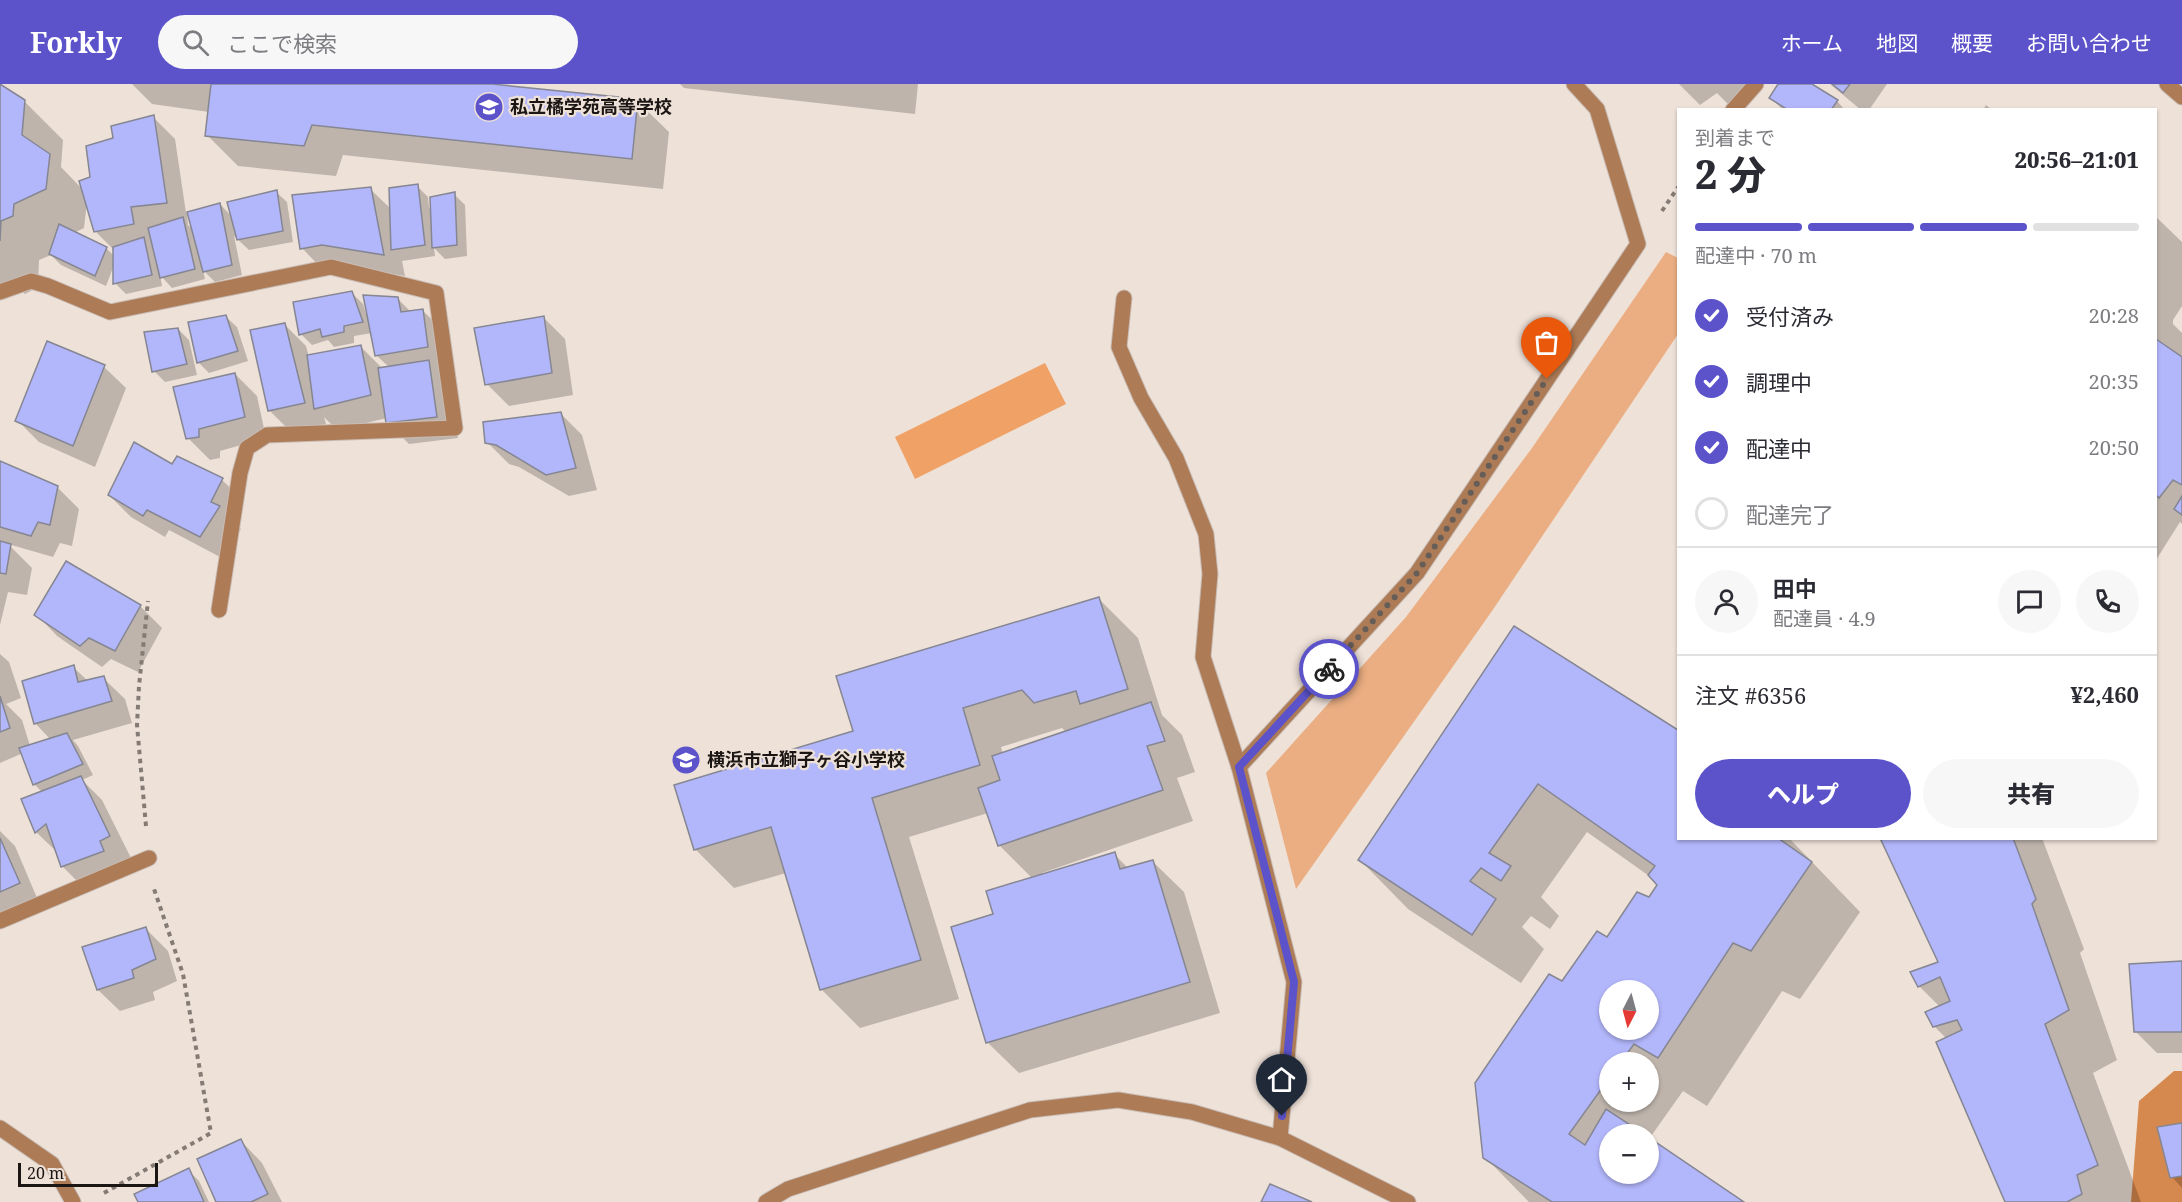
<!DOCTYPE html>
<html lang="ja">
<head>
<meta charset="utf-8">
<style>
  body { margin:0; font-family:"Noto Serif","Noto Sans JP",serif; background:#f7f7f7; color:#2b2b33; height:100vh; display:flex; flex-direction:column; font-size:22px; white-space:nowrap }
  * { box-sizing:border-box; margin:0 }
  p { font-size:20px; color:#7c7c81 }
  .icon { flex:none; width:33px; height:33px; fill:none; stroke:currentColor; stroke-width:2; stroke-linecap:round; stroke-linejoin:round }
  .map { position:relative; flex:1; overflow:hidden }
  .drawer { position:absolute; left:1677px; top:24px; width:480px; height:732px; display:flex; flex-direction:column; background:#fff; border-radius:0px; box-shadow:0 2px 4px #0004 }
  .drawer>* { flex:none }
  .needle { width:39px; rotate:186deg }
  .buttons { position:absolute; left:1599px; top:896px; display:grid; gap:12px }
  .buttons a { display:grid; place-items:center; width:60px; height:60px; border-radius:50%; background:#fff; box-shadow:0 2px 4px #0004; font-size:30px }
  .scale { position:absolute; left:18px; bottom:15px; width:140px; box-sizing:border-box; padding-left:6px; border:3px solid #1b1613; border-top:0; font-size:16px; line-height:21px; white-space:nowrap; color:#1b1613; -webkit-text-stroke:4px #eee1d8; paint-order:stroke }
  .pin { position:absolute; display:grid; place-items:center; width:51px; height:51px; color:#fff; margin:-62px -26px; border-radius:50% 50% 50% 0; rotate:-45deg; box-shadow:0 0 6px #0007 }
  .pin .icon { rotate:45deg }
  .courier { position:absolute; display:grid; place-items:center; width:60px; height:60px; margin:-30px; border:4px solid #5c53cb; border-radius:50%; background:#fff; color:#222; box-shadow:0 2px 8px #0007 }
  .headline em { font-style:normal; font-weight:800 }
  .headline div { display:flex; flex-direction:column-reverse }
  .headline { display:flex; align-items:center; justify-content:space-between; height:102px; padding:0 18px }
  h1 { font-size:39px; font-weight:800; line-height:45px }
  .bar { display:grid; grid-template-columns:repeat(4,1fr); gap:9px 6px; align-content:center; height:72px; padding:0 18px }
  .bar i { height:8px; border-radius:4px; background:#e1e1e2 }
  .bar .on { background:#5c53cb }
  .bar p { grid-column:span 4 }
  .line { display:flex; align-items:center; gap:15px; padding:0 18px; border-top:2px solid #e1e1e2 }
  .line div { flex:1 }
  .round { display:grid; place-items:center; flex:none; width:63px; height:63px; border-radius:32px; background:#f7f7f7 }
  ol { padding:0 18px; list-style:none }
  li { display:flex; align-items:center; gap:18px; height:66px }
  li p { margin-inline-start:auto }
  li .icon { padding:6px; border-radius:50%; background:#5c53cb; color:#fff; stroke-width:4 }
  li:last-child { color:#7c7c81 }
  li i { width:33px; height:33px; border:3px solid #e1e1e2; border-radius:50% }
  .button { display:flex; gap:12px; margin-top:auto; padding:12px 18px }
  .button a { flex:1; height:69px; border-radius:36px; background:#5c53cb; color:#fff; font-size:24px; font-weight:800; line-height:69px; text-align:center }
  .button a+a { background:#f7f7f7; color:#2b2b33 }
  header { display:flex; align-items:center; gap:36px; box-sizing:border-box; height:84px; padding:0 30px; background:#5c53cb; color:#fff }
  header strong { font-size:28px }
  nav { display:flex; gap:33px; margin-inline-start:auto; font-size:21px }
  .search { width:420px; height:54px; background:#f7f7f7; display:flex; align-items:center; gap:15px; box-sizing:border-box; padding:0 21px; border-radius:33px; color:#7c7c81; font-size:22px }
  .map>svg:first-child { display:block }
</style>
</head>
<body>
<header>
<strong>Forkly</strong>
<div class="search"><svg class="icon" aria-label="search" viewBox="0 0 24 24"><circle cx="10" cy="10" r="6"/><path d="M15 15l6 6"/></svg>ここで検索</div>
<nav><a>ホーム</a><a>地図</a><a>概要</a><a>お問い合わせ</a></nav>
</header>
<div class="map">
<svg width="2182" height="1118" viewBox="0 0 2182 1118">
  <rect width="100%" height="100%" fill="#eee1d8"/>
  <path fill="#ebae82" d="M1666,168L1678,174V250L1492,527L1296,805L1266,689L1406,533L1532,364Z"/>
  <path fill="#d6894e" d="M2174,987H2182V1118H2131L2139,1017Z"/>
  <path fill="#efa166" d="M1045,279L1066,320L915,395L895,353Z"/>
  <g fill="#0003" fill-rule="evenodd">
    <path d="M132,0H477L637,17L669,48L663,105L343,71L336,92L238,82L207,51L209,28L152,20Z"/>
    <path d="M680,0H918L915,30L684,4Z"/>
    <path d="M1679,0H1752L1756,8L1728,20L1717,9L1700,21Z"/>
    <path d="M1779,0H1809L1837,17L1845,26H1783L1771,14Z"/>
    <path d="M1830,0H1887L1869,26H1861Z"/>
    <path d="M0,2L24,17L63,56L61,83L84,107L115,55L153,33L175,55L186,129L220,120L232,133L276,108L287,118L293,158L249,166L234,152L242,191L215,198L203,186L205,195L172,204L160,191L162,202L126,210L115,199L114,181L106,202L61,181L51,171L39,176L38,203L25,210L18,204L0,212ZM87,118L96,148L114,166V172L106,164L74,149L84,144ZM189,130L193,146L188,141L187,131Z"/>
    <path d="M1986,21L1992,26H1983Z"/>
    <path d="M417,102L428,113L429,124L454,110L465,121L467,172L445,175L434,164L435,172L402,177L405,192L344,182L323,186L302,164L370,105L391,125Z"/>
    <path d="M2156,133L2182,158V222L2173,236V240L2182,249V440L2180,438L2156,476Z"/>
    <path d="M352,209L363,220L366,230L398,215L411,228L423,227L445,248L449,284L438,286L451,299L458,354L409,360L387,338V334L337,346L324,333L326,340L291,348L270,327L252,247L284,240L306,262L309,273L360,262L382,284H390L376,271L372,249L354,252V259L334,263L328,256L312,261L301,250Z"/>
    <path d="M226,233L237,243L248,277L209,289L198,278Z"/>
    <path d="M543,233L565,255L573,311L509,322L487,300Z"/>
    <path d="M178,245L189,256L197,291L165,298L154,287Z"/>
    <path d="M47,259L104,283L126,304L95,383L39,358L17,336Z"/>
    <path d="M235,290L257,312L266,354L220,367V374L210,376L188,354Z"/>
    <path d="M560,329L582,351L597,406L569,412L519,383L509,380L487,358Z"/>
    <path d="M0,379L57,403L79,425L72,462L60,459L53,473L8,460L32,484L27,511L8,508L0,541Z"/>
    <path d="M173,382L222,396L244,417L233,438L241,445L222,474L169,446L165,453L131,433L109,411Z"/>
    <path d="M66,479L140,522L162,544L138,588L111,575L102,583L57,552L36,530Z"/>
    <path d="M1099,515L1138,554L1162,631L1182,651L1195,688L1177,694L1193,737L1042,789L1043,792L1114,770L1128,784L1152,777L1184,808L1220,929L1019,989L987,958L995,831L1033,795L1000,762L988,729L909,753L959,915L860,944L821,905L786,789L734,804L696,766L676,702L855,648ZM1062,644L1066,648L1003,670L1001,663Z"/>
    <path d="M1515,544L1678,647V754H1789L1860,828L1800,915L1782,907L1707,1022L1683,1007L1649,1055L1741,1118H1529L1485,1073L1563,899L1649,815L1659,801L1652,794L1587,748L1541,813L1559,832L1550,845L1531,832L1522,843L1544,865L1521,899L1408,825L1360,776ZM1610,906H1648V945H1610ZM1610,978H1648V1017H1610ZM1610,1050H1648V1089H1610Z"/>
    <path d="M0,570L9,578L21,614L6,620L22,636L30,662L51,656L35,639L73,583L88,597L103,594L125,615L132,639L73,656L78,662L93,691L82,696L102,716L131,774L84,804L62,782L58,769L36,748L42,708L34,700L23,669L0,679Z"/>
    <path d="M0,747L15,762L40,821L8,836L0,828Z"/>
    <path d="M1881,754H2042L2084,865L2080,869L2117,976L2093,989L2141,1118H2006L1947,955L1935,943L1940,923L1919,902L1940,878Z"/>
    <path d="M146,845L168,867L177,897L153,908L155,916L120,927L98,906L84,864Z"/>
    <path d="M2182,879V969H2157L2135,947Z"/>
    <path d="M2182,1041V1104L2172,1093Z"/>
    <path d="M241,1057L262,1079L282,1118H218Z"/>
    <path d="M188,1086L199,1097L209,1118H140Z"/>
  </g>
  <g fill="#b2b6fa" stroke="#858692" stroke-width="1.5" fill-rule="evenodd">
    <path d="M0,0L25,16L22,51L50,70L46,105L14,120L13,132L1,137L0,157Z"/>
    <path d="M211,0H492L638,15L632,75L312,41L304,62L205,52Z"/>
    <path d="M1778,0H1812L1838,16L1831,26H1788L1769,14Z"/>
    <path d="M1832,0H1850L1843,9Z"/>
    <path d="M154,31L167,119L131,123L134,140L94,148L79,97L90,93L86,62L113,54L111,42Z"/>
    <path d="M418,100L425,161L391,166L389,104Z"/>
    <path d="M371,103L384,171L322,161L300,165L292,111Z"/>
    <path d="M277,106L283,147L237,156L227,118Z"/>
    <path d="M455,108L457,161L432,164L430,113Z"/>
    <path d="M220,119L232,181L203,188L187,128Z"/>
    <path d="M183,133L195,185L160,194L148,144Z"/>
    <path d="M59,140L107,163L95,192L49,170Z"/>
    <path d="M144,153L152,191L113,200V163Z"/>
    <path d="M352,207L363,238L344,242V248L322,253L320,245L299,251L293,218Z"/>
    <path d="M363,211L398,213L401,228L423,225L428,263L375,272Z"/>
    <path d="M226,231L238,267L197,279L188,238Z"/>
    <path d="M544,232L552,289L485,301L474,244Z"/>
    <path d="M285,239L305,319L268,327L250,246Z"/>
    <path d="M178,244L187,280L152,288L144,248Z"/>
    <path d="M2156,255L2182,273V401L2173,396L2159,414L2156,411Z"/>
    <path d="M47,257L105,281L73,362L15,337Z"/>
    <path d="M361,261L371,311L314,325L307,271Z"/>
    <path d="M429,276L437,333L386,339L378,284Z"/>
    <path d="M235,289L245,333L199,345V353L186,355L173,303Z"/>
    <path d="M561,328L576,384L546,391L496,361L485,359L483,338Z"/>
    <path d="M134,358L172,380L177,372L223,394L211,418L220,422L200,453L147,426L143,432L108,411Z"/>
    <path d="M0,377L58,402L50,441L38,438L31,452L0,443Z"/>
    <path d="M2182,412V431L2174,425Z"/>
    <path d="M0,457L11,460L6,490L0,489Z"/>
    <path d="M66,477L141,521L115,567L89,554L80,562L34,531Z"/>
    <path d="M1099,513L1128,605L1080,620L1076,607L1034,619L1022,606L963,624L980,681L872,714L921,876L820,906L771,743L694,766L674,701L853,647L836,592Z"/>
    <path d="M1514,542L1678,646V754H1778L1812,778L1751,867L1733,859L1658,974L1634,960L1621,978H1610V993L1569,1050L1585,1061L1606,1025L1644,1050H1610V1089H1648V1053L1744,1118H1552L1483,1074L1475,999L1549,890L1562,897L1597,847L1607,853L1637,808L1649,813L1657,801L1648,791L1655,782L1538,700L1489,769L1511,782L1501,797L1481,784L1470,797L1496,815L1472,851L1358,776ZM1610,906H1648V945H1610Z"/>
    <path d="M74,581L78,598L104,592L112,617L34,640L22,597Z"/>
    <path d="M0,612L10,644L0,648Z"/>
    <path d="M1151,618L1165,657L1147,662L1163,706L998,762L978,704L1000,696L992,672Z"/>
    <path d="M67,649L83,680L33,701L19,664Z"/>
    <path d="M81,692L110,752L100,757L104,767L61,783L46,740L35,749L21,715Z"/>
    <path d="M0,754L20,799L0,808Z"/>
    <path d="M1880,754H2013L2036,815L2032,820L2069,926L2045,940L2098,1081L2077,1091L2082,1110L2067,1118H2005L1936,958L1962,946L1957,936L1933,943L1925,928L1950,917L1940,893L1918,903L1910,888L1938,878Z"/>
    <path d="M1115,768L1120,785L1153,776L1190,898L986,959L951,843L993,830L986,807Z"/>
    <path d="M146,843L156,875L132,886L134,894L97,906L82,863Z"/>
    <path d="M2182,877V948H2134L2129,880Z"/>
    <path d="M2182,1039V1092L2170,1094L2157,1043Z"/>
    <path d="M241,1055L268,1110L251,1118H216L197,1075Z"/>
    <path d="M189,1084L204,1118H138L134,1110Z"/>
    <path d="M1270,1100L1312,1118H1261Z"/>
  </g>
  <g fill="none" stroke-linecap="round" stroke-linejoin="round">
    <g stroke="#c8bcb5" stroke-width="17">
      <g id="minor">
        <path d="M2167,0L2182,13"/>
        <path d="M1733,26L1756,0"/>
        <path d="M0,208L31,197L48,202L110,228L331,183L436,209L455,344L267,351L247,364L240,389L219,526"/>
        <path d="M1124,214L1119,263L1141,314L1176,374L1206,450L1210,490L1203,573L1239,683"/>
        <path d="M0,837L149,774"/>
        <path d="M0,1044L52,1080L73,1118"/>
        <path d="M1280,1054L1294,898L1239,683L1417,489L1638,160L1597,25L1574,0"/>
        <path d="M766,1118L788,1105L1030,1026L1118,1016L1192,1028L1280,1054L1408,1118"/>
      </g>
    </g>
    <g stroke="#847b75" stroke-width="4" stroke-dasharray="4.5 4.5" stroke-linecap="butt">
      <path d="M1662,127L1678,103"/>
      <path d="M146,742L137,641L139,602L148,517"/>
      <path d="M104,1109L211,1049L183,890L154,805"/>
    </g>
    <use href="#minor" stroke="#ad7b56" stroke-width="15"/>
  </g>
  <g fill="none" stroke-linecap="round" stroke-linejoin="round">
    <path stroke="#655d58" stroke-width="6" stroke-dasharray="0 10.8" d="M1329,585L1417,489L1547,295"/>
    <path stroke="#5c53cb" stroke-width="8" d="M1282,1032L1294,898L1239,683L1329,585"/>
  </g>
  <defs>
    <g id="school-disc" transform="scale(1.5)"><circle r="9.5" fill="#5c53cb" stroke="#eee1d8"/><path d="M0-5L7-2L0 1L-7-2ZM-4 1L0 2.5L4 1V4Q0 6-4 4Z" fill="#fff"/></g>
  </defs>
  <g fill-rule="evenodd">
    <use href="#school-disc" x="489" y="23"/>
    <use href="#school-disc" x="686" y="676"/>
  </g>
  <g text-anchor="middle" stroke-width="4.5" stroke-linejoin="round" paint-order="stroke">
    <g font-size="18" font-weight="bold" fill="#1b1613" stroke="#eee1d8" text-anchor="start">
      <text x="510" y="29">私立橘学苑高等学校</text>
      <text x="707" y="682">横浜市立獅子ヶ谷小学校</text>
    </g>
  </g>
</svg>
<div class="buttons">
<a><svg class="needle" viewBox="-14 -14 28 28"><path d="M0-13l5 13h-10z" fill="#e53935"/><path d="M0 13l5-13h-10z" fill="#7c7c81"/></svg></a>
<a>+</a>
<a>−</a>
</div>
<div class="scale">20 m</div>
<div class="pin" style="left:1547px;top:295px;background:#ea580c"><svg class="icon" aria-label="bag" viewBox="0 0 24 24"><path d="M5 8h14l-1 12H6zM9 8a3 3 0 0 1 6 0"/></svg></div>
<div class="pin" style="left:1282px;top:1032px;background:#1f2937"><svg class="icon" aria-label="home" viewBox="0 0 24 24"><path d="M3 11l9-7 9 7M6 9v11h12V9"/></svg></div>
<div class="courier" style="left:1329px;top:585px"><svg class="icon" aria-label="bike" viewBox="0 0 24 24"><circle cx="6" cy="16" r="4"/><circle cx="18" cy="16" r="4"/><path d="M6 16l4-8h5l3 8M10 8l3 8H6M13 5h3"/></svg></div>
<section class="drawer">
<div class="headline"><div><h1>2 分</h1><p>到着まで</p></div><em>20:56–21:01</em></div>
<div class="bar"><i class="on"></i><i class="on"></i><i class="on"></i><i></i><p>配達中 · 70 m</p></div>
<ol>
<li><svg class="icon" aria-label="check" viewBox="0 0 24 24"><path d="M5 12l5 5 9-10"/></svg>受付済み<p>20:28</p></li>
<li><svg class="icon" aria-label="check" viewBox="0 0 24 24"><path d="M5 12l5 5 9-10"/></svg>調理中<p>20:35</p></li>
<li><svg class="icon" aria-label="check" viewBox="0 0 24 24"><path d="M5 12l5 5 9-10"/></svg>配達中<p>20:50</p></li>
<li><i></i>配達完了</li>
</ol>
<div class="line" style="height:108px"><a class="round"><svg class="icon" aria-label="person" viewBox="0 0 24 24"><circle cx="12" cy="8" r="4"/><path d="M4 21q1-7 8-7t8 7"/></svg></a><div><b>田中</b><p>配達員 · 4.9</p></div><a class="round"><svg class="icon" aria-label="chat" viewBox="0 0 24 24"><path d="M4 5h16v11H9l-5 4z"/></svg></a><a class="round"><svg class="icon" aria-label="phone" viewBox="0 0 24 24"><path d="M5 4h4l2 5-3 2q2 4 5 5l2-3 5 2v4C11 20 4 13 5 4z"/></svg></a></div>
<div class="line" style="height:78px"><div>注文 #6356</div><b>¥2,460</b></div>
<div class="button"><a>ヘルプ</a><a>共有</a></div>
</section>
</div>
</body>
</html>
